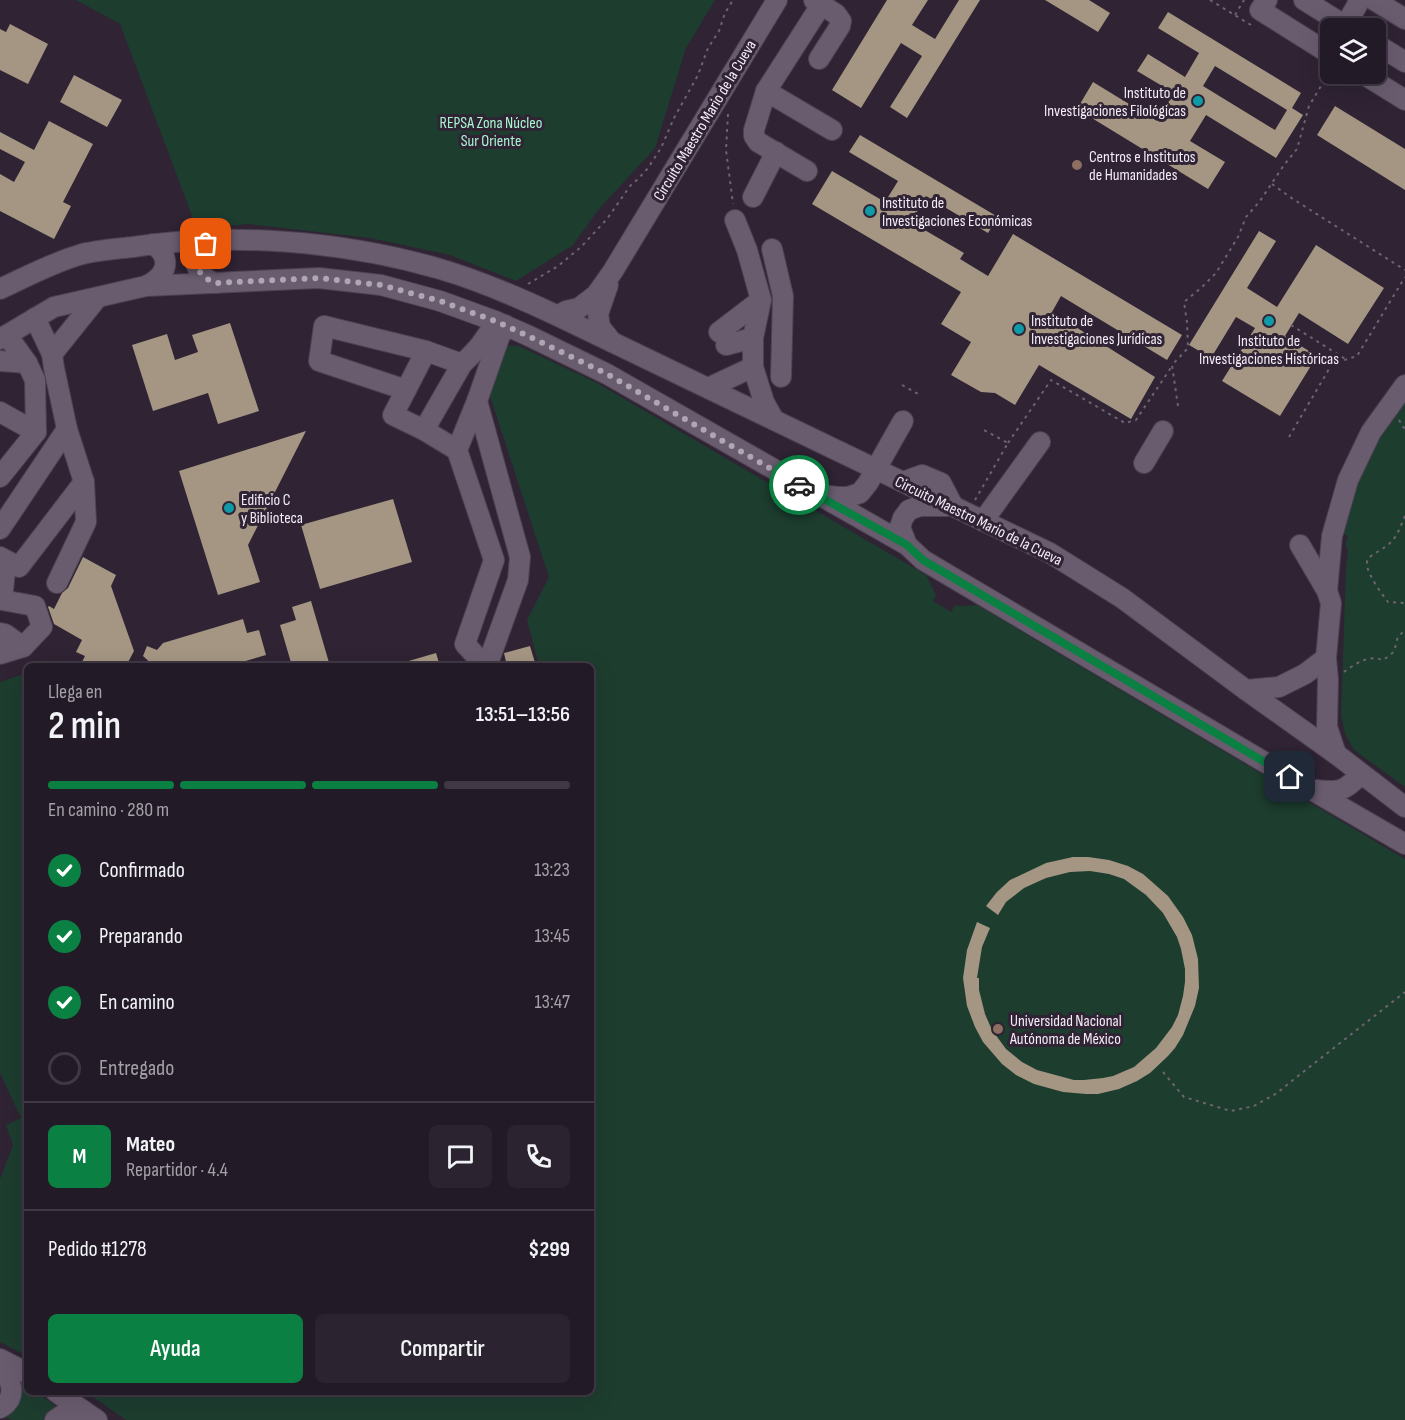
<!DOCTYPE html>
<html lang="es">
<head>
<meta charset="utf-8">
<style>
  body { margin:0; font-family:"Sofia Sans Condensed",sans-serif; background:#2b232f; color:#f1f3f6; height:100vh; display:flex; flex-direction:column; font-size:22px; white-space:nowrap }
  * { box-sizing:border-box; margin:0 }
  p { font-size:20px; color:#a3a1a7 }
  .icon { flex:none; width:33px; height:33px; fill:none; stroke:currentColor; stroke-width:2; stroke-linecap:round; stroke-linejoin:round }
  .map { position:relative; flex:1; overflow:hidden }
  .side { position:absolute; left:24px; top:663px; width:570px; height:732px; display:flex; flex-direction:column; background:#231a27; border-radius:9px; box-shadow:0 6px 24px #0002,0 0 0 2px #403844 }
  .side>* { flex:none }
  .tools { position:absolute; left:1320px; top:18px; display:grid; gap:12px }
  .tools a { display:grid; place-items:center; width:66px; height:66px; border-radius:9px; background:#231a27; box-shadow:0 6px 24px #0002,0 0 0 2px #403844; font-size:30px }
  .pin { position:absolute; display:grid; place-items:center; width:51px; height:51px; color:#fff; margin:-26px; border-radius:12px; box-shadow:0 3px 9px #0006 }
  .courier { position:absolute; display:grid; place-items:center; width:60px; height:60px; margin:-30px; border:4px solid #0b8043; border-radius:50%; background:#fff; color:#222; box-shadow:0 2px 8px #0007 }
  .overview em { font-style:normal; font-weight:600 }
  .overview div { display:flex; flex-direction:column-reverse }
  .overview { display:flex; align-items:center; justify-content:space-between; height:102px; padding:0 24px }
  h1 { font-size:39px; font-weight:600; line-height:45px }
  .bar { display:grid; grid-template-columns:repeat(4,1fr); gap:9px 6px; align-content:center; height:72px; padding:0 24px }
  .bar i { height:8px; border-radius:4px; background:#403844 }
  .bar .active { background:#0b8043 }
  .bar p { grid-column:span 4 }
  .line { display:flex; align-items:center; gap:15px; padding:0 24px; border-top:2px solid #403844 }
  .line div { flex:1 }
  .round { display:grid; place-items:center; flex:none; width:63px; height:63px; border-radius:9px; background:#2b232f }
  ol { padding:0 24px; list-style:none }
  li { display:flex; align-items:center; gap:18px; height:66px }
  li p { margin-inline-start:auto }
  li .icon { padding:6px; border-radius:50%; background:#0b8043; color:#fff; stroke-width:4 }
  li:last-child { color:#a3a1a7 }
  li i { width:33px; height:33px; border:3px solid #403844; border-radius:50% }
  .cta { display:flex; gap:12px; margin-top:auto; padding:12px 24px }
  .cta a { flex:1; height:69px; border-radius:9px; background:#0b8043; color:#fff; font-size:24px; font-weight:600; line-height:69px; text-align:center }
  .cta a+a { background:#2b232f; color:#f1f3f6 }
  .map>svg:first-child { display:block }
</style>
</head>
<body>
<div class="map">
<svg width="1405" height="1420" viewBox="0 0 1405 1420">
  <rect width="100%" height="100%" fill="#2f2334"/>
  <g fill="#1d3d2f">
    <path d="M76,0H715L686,48L655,148L599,209L573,245L516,281L450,255L370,238L248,224L197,229L120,24Z"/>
    <path d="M504,345L519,346L597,383L926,575L936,595L933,601L951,612L955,605L961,606L977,605L1405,859V1420H126L86,1392H591V666H539L527,620L549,577L486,384Z"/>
    <path d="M1405,389V787L1354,750L1345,734L1341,715L1346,567L1348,550L1345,544L1348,538L1342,530L1351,485Z"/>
    <path d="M26,673L27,674V1356L0,1342V1179L13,1145L6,1125L21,1118L0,1073V682Z"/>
    <path d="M16,1379L27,1386V1392H36L57,1407L49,1413L43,1420H11L4,1416Z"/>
  </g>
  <g fill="#a49682" fill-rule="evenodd">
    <path d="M887,0H928L912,25L935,39L959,0H980L907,118L890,107L922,56L901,43L861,108L832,90Z"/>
    <path d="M1045,0H1089L1110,13L1098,32Z"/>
    <path d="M1168,12L1301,93L1292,108L1303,115L1276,158L1206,115L1190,141L1225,162L1208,189L1077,109L1093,82L1157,121L1174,93L1137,71L1148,54L1185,77L1199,53L1158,28ZM1215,66L1287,110L1275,130L1203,86Z"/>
    <path d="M10,24L48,44L28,84L0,70V29L6,32Z"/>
    <path d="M74,75L122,100L107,127L60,102Z"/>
    <path d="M1335,106L1405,149V190L1317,135Z"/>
    <path d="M49,121L93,144L63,202L71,206L54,239L0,211V174L14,182L25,162L0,149V132L34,150Z"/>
    <path d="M860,135L998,217L988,233L926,196L911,222L964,253L960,259L988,276L1013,234L1182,335L1167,360L1061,296L1052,312L1155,377L1131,419L1039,365L1015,405L995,393L981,392L951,375L971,342L941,324L961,292L812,204L832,171L885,202L898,181L849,152Z"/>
    <path d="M1259,231L1276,241L1247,288L1277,307L1316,245L1384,288L1348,344L1299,313L1285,336L1317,356L1280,416L1222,381L1255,328L1236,317L1211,358L1189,345Z"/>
    <path d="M230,323L259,411L218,424L208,393L153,411L132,345L167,334L175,360L198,352L192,335Z"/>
    <path d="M306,431L248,545L260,582L218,595L179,471Z"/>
    <path d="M393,499L412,562L320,589L301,525Z"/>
    <path d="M83,557L116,575L111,586L134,651L126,666H80L85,656L76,652L82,640L54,624L48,607L49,606L54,609L62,593L68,588Z"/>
    <path d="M311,601L330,666H292L280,625L296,620L292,607Z"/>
    <path d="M243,619L247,633L259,630L266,655L228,666H154L143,656L147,646L157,650L163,643Z"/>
    <path d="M530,646L536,666H507L504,653Z"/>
    <path d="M436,653L440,666H403L402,663Z"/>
    <path d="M1073,857H1088L1109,860L1128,866L1143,874L1168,896L1183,917L1192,935L1198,959L1199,988L1195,1006L1183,1035L1175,1048L1168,1056L1150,1073L1137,1081L1119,1089L1098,1094H1086L1063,1092L1034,1084L1016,1075L1002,1064L983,1042L975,1027L967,1006L963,978L967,950L977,922L990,928L982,947L977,978H979V990L985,1014L992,1030L1006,1049L1022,1062L1037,1070L1074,1080H1084L1103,1078L1113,1076L1134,1067L1156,1048L1172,1027L1178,1015L1183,996L1185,982V969L1181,949L1177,937L1163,913L1146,895L1124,879L1109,874L1090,871L1070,872L1046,878L1024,888L1006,902L998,915L986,906L997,892L1010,880L1046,863Z"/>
  </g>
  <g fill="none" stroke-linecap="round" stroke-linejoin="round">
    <g stroke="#4c4250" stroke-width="22">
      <g id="minor">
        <path d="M814,0L836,14L841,21L840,26L819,59"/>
        <path d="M1267,0L1260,10L1330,54"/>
        <path d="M1304,0L1349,28"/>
        <path d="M1374,0L1405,19"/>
        <path d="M1344,28L1360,0"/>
        <path d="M1376,44L1405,62"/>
        <path d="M1363,74L1405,100"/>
        <path d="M766,91L832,130"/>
        <path d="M807,171L758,142L754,136V130L766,91L821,5"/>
        <path d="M753,197L776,152"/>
        <path d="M735,220L747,250L761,300L753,338V367L764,402L774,420"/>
        <path d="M214,239C210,241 205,244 202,248C188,262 201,279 216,283"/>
        <path d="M772,249L783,296L781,377"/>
        <path d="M608,285L598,314L600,327L612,342"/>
        <path d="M146,286C167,276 173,258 153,244"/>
        <path d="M0,289C26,277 52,263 79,255C96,250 116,249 133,247C232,232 344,241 440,269C481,281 520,298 558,316L1050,553L1122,598L1246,690L1336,754L1405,807"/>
        <path d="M558,316L566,311L579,308L596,295L613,271L777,0"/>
        <path d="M719,332L761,300"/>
        <path d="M0,339L54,307L146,286L319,278L381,285L440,301L495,321L527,335L607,374L907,545L923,560L1310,789L1405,844"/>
        <path d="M726,345L753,338"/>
        <path d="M52,354L97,298"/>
        <path d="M0,361L27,363"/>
        <path d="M708,388L753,367"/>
        <path d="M406,390L426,351"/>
        <path d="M0,412L36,432"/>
        <path d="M424,430L462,364"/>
        <path d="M457,450L477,401"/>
        <path d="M1144,463L1163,431"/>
        <path d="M0,477L36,432L35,380L27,363L7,335"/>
        <path d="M903,482L922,475L941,483L953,506"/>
        <path d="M823,495L837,497H848L860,493L868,483L903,421"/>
        <path d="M983,521L1040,442"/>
        <path d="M0,529L67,429"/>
        <path d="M907,545L900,527L903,518L909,510L920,506H947"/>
        <path d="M1300,545L1327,591L1331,603L1326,658L1328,680L1327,727L1336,754"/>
        <path d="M0,557L19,567L84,482L67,429L54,368L52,354L35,318"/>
        <path d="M57,583L86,522L84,482"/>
        <path d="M1327,591L1332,536L1348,480L1371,432L1405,385"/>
        <path d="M0,633L5,634L23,647"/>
        <path d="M0,654L23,647L42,627L35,606L2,600L6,561"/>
        <path d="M485,666L465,644L494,560L457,450L424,430L393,415L406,390L319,361L324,326L426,351L462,364C476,351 487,339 495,321"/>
        <path d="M487,666L518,580L520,557L477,401L499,338L505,325"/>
        <path d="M1246,690L1279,687L1305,674L1326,658"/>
        <path d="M1316,790C1339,793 1345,791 1361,774"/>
        <path d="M0,1359L27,1373"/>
        <path d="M0,1366C11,1378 19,1398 0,1408"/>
        <path d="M56,1392L97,1420"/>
        <path d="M55,1420L64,1414L84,1411"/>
      </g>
    </g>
    <g stroke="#6e6372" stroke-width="2" stroke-dasharray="3 4.5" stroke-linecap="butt">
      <path d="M1210,0L1251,25"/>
      <path d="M1235,15L1244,0"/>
      <path d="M728,114L726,150L733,204"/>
      <path d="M1272,184L1293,199L1405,270"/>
      <path d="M528,284L558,266L581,247L607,219L630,186L638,179L648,168L661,148L674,118L698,75L708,48L719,31L725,13L733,0"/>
      <path d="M1291,325L1347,360"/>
      <path d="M902,385L920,395"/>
      <path d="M1178,406L1172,365L1188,348L1187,322L1184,302L1201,288L1216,273L1238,237L1246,217L1260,201L1284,165L1297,149L1309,106L1330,71"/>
      <path d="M1399,420L1403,427L1405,428"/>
      <path d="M1289,437L1332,364L1357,356L1405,277"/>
      <path d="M1008,443L1051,380L1125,423L1136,420L1172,366"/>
      <path d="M975,500L1008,443L982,429"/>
      <path d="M1405,516C1401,525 1398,535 1391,542C1386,548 1373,553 1368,559C1362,568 1382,594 1388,602L1405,603"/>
      <path d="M1344,672C1355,664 1369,654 1382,660C1404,650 1389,640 1405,631"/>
      <path d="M1163,1072L1184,1097L1231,1111L1254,1106L1277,1093L1293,1080L1405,992"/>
    </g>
    <use href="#minor" stroke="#695c6f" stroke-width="20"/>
  </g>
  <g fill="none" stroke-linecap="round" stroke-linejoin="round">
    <path stroke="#afa6b3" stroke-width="6" stroke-dasharray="0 10.8" d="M206,244C188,258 197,277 216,283L319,278L381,285L440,301L495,321L526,335L607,374L799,485"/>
    <path stroke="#0b8043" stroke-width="8" d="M799,485L907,545L923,560L1290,777"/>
  </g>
  <g fill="#0f9aa8" stroke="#2f2334" stroke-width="2">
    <circle cx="1198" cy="101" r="6"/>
    <circle cx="870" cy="211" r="6"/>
    <circle cx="1269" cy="321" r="6"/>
    <circle cx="1019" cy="329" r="6"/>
    <circle cx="229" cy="508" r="6"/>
  </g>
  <g fill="#8d6e63" stroke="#2f2334" stroke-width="2">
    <circle cx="1077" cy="165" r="6"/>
    <circle cx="998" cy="1029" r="6"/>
  </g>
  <g text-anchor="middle" stroke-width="6" stroke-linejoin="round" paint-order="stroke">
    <g font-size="16" fill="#f4ecf7" stroke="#2f2334" text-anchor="start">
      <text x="1186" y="98" text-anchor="end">Instituto de<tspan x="1186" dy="18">Investigaciones Filológicas</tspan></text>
      <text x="1089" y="162">Centros e Institutos<tspan x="1089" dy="18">de Humanidades</tspan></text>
      <text x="882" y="208">Instituto de<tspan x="882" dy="18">Investigaciones Económicas</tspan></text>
      <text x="1031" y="326">Instituto de<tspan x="1031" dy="18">Investigaciones Jurídicas</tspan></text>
      <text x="1269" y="346" text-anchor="middle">Instituto de<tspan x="1269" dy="18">Investigaciones Históricas</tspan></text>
      <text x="241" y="505">Edificio C<tspan x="241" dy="18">y Biblioteca</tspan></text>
      <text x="1010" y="1026">Universidad Nacional<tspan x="1010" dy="18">Autónoma de México</tspan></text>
    </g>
    <g font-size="16" fill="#f4ecf7" stroke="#2f2334">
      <text transform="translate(704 120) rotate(-59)" y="6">Circuito Maestro Mario de la Cueva</text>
      <text transform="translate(979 520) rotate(26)" y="6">Circuito Maestro Mario de la Cueva</text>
    </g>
    <g font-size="16" fill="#a7f7d0" stroke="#2f2334">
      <text x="491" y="128">REPSA Zona Núcleo<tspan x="491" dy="18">Sur Oriente</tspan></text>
    </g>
  </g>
</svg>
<div class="tools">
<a><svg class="icon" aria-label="layers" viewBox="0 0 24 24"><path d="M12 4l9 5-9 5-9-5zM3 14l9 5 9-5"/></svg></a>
</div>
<div class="pin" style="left:206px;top:244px;background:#ea580c"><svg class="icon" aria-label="bag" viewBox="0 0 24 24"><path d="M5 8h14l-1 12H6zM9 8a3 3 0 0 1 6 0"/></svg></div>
<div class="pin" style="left:1290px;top:777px;background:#1f2937"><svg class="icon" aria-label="home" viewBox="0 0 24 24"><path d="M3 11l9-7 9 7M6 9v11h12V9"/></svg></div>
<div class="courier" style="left:799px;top:485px"><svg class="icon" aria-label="car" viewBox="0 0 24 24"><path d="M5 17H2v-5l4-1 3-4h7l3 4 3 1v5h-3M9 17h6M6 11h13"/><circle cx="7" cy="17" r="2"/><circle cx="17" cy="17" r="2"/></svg></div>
<section class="side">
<div class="overview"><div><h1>2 min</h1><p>Llega en</p></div><em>13:51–13:56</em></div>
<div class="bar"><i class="active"></i><i class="active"></i><i class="active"></i><i></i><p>En camino · 280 m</p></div>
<ol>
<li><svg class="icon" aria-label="check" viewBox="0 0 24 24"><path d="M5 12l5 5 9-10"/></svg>Confirmado<p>13:23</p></li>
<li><svg class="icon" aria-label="check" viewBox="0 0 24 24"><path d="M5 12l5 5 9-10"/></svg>Preparando<p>13:45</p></li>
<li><svg class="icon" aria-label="check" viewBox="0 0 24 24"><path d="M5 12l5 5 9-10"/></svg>En camino<p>13:47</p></li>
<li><i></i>Entregado</li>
</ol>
<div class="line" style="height:108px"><b class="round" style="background:#0b8043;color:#fff">M</b><div><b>Mateo</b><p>Repartidor · 4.4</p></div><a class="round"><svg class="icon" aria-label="chat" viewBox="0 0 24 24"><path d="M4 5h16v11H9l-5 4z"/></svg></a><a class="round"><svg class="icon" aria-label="phone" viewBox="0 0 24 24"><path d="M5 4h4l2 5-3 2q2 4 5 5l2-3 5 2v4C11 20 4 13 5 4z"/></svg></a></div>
<div class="line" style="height:78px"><div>Pedido #1278</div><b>$299</b></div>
<div class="cta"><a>Ayuda</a><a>Compartir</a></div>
</section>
</div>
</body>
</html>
